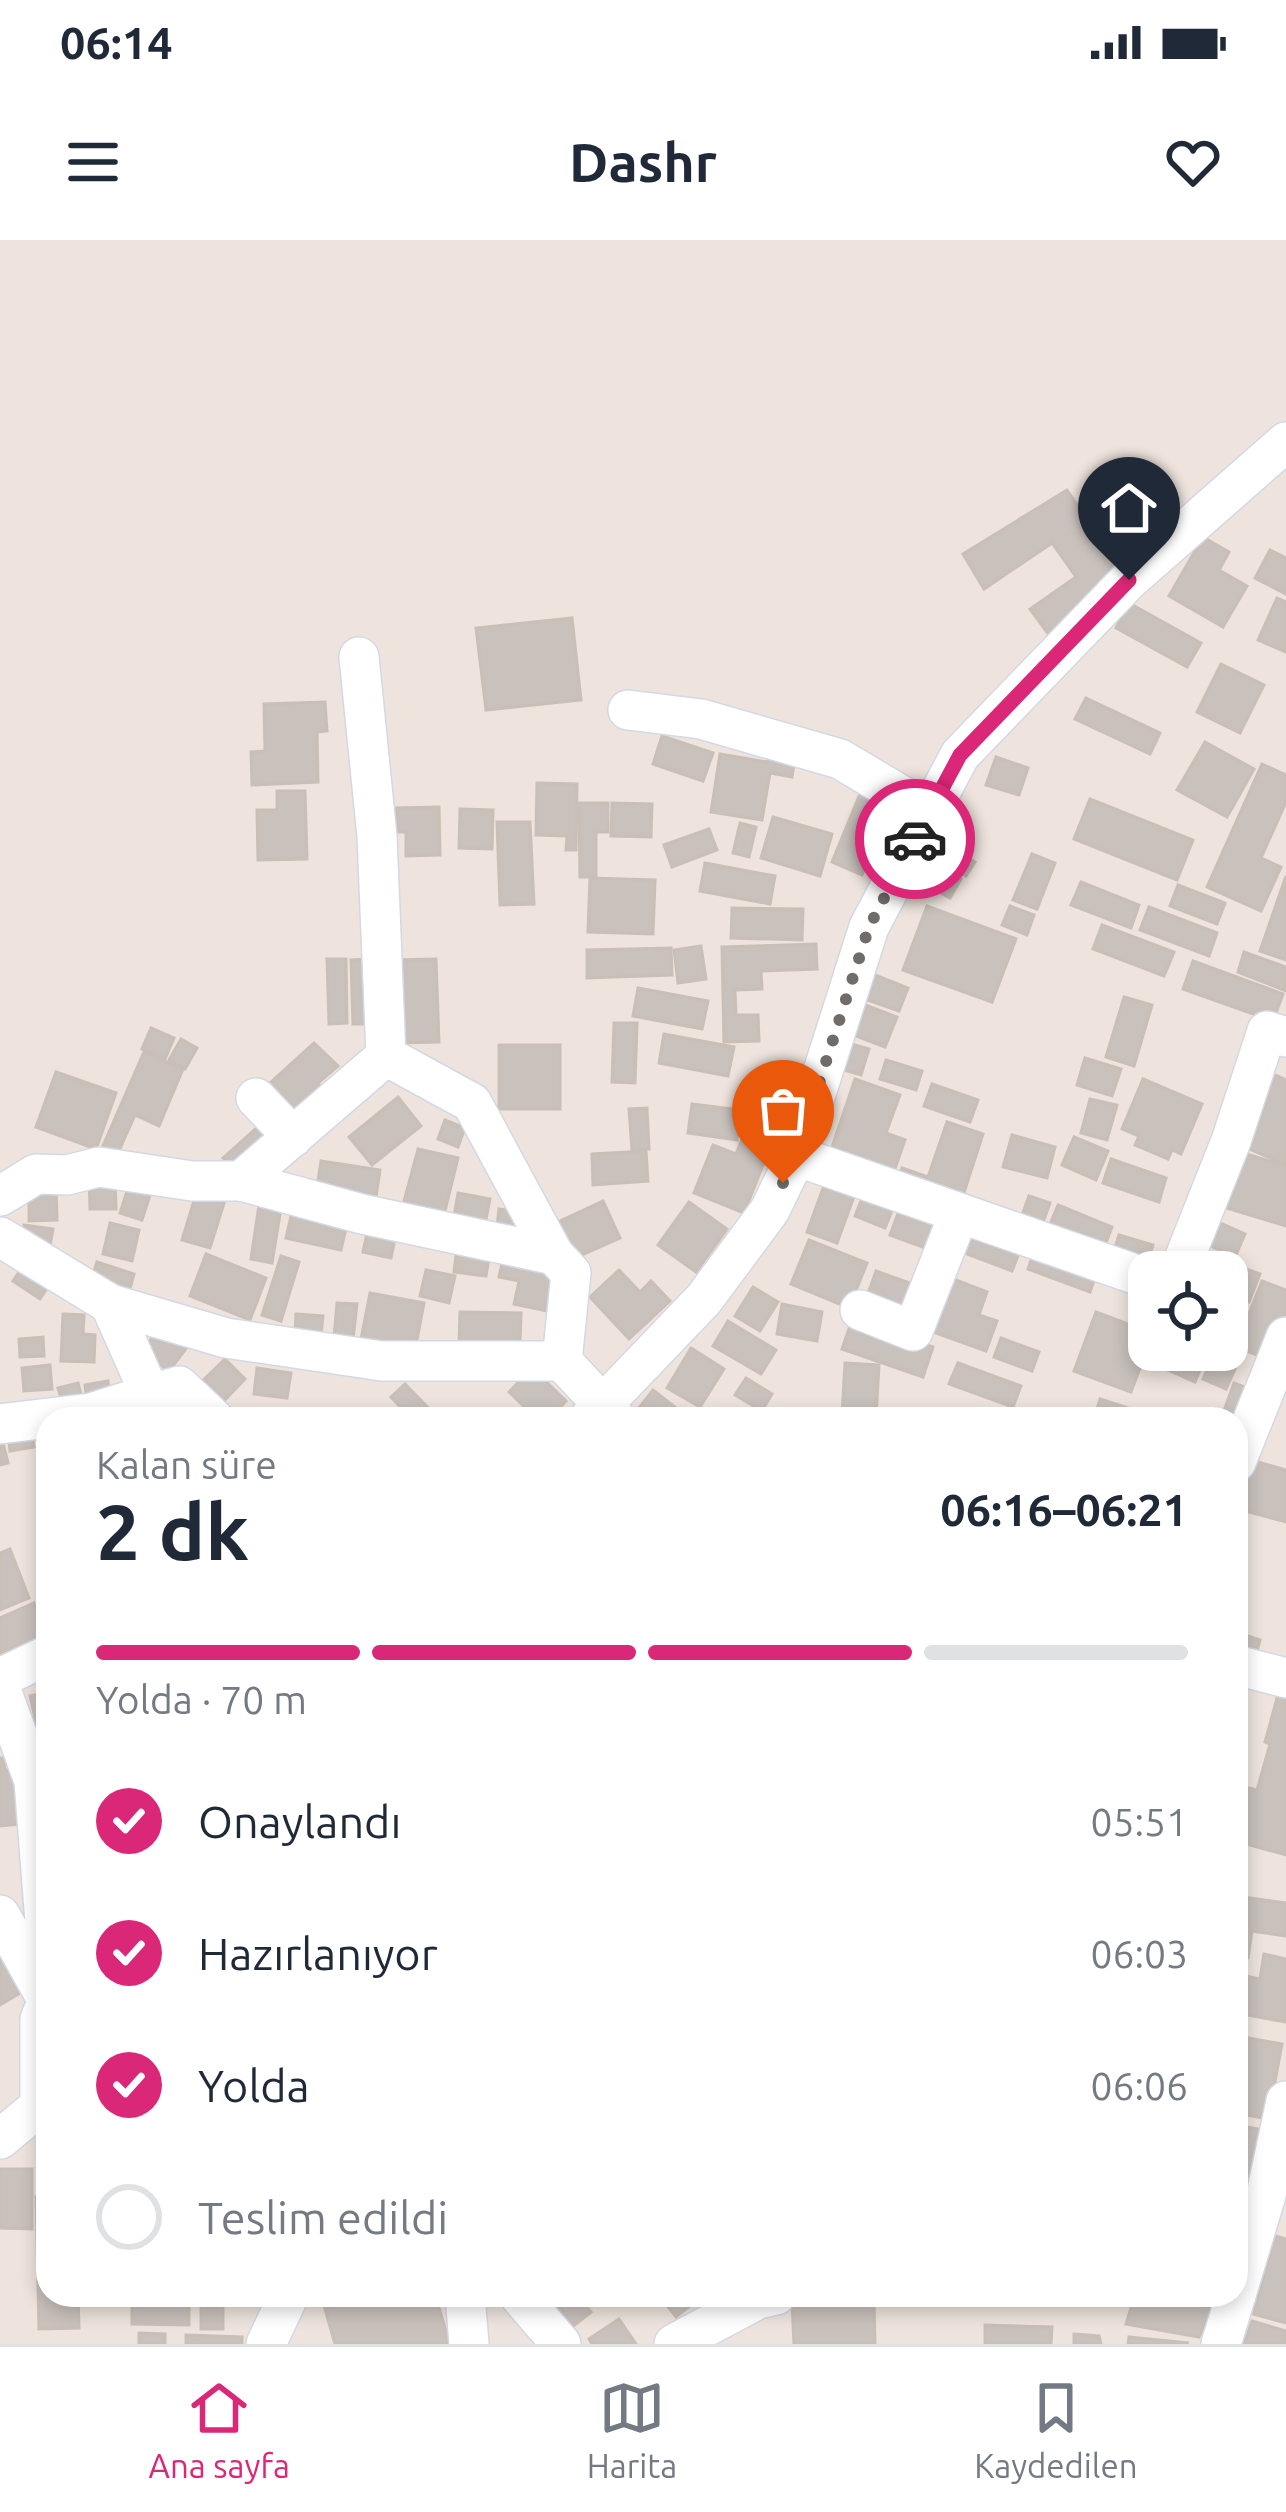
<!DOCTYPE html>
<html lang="tr">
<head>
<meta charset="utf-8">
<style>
  body { margin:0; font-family:Ubuntu,sans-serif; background:#f2f2f3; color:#1f2937; height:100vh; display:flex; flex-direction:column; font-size:45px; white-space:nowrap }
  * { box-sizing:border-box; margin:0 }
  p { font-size:39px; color:#747a83 }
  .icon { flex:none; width:66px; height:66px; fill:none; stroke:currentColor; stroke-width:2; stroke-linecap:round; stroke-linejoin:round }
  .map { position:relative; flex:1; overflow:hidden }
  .drawer { position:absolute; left:36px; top:1167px; width:1212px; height:900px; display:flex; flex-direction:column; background:#fff; border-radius:36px; box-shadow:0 6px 18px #0003 }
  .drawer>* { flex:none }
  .controls { position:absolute; left:1128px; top:1011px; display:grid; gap:24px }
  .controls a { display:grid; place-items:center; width:120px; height:120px; border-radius:24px; background:#fff; box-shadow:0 6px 18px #0003; font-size:60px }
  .pin { position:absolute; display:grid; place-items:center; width:102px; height:102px; color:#fff; margin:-123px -51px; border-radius:50% 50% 50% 0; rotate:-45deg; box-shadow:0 0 12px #0007 }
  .pin .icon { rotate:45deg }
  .courier { position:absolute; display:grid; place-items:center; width:120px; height:120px; margin:-60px; border:9px solid #db2777; border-radius:50%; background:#fff; color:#222; box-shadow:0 3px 15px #0007 }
  .summary em { font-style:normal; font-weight:600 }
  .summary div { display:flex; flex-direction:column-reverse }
  .summary { display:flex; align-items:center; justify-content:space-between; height:204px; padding:0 60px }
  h1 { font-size:78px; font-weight:600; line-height:90px }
  .bar { display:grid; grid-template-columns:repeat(4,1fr); gap:18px 12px; align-content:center; height:144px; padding:0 60px }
  .bar i { height:15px; border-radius:9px; background:#e0e1e3 }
  .bar .current { background:#db2777 }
  .bar p { grid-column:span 4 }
  ol { padding:0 60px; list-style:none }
  li { display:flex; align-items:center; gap:36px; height:132px }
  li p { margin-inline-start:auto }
  li .icon { padding:12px; border-radius:50%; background:#db2777; color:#fff; stroke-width:4 }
  li:last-child { color:#747a83 }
  li i { width:66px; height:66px; border:6px solid #e0e1e3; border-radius:50% }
  .status { display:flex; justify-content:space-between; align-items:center; height:84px; padding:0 60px; background:#fff; direction:ltr }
  .status svg { height:33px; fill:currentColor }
  header { display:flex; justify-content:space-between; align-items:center; height:156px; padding:0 60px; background:#fff; font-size:54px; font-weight:600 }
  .dock { display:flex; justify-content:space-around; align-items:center; height:168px; border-top:3px solid #e0e1e3; background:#fff; font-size:33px; color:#747a83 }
  .dock a { display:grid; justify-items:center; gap:6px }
  .dock .current { color:#db2777 }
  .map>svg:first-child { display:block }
</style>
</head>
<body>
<div class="status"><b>06:14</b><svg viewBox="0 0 49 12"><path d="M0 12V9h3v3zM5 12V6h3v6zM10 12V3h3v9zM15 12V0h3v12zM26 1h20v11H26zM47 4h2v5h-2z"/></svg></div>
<header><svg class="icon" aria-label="menu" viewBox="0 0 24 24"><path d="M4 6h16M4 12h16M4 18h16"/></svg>Dashr<svg class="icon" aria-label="heart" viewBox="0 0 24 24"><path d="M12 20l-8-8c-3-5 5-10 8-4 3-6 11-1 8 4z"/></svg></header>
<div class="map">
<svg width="1286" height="2104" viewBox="0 0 1286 2104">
  <rect width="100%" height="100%" fill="#eee4dd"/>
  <g fill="#c9c1bc" stroke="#c9bfb6" stroke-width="3">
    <path d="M1067,250L1123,332L1049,395L1030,369L1076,337L1052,303L984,349L963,314Z"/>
    <path d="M1203,297L1229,312L1219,330L1247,346L1223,387L1169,356Z"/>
    <path d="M1270,310L1286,318V354L1255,338Z"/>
    <path d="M1277,358L1286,362V412L1258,400Z"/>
    <path d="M1129,363L1201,403L1187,427L1116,388Z"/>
    <path d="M572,378L581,460L486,470L476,388Z"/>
    <path d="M1221,424L1264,445L1240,493L1197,472Z"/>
    <path d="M1086,458L1160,493L1150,514L1075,479Z"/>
    <path d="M325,462L327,491L317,492L318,542L252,545L251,512L265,511L264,464Z"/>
    <path d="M662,496L713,513L703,541L653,524Z"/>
    <path d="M1205,502L1254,529L1227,577L1177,550Z"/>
    <path d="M770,508L796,512L792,537L770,533L762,580L711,572L720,514L767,522Z"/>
    <path d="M996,517L1028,528L1019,555L986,545Z"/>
    <path d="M1262,524L1286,535V562L1261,618L1281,627L1261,671L1207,647Z"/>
    <path d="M537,543L577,544L576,610H566L567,596L536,595Z"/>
    <path d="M277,551H305L307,619L258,620L257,570H277Z"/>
    <path d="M860,554L891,566L862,635L832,622Z"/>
    <path d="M1090,559L1193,600L1177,640L1074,599Z"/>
    <path d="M579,563H608V592H596V637H580Z"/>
    <path d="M612,563L652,564L651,597L611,596Z"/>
    <path d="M439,567L440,615L406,616V592H397L396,568Z"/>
    <path d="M460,569L493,570L492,609L459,608Z"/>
    <path d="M773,577L832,594L820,636L761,618Z"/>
    <path d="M497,582H530L534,664L500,665Z"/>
    <path d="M740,583L756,587L749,617L733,613Z"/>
    <path d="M709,589L717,610L672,627L664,605Z"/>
    <path d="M953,609L975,622L966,636L944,624Z"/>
    <path d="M1032,614L1055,623L1037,669L1013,660Z"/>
    <path d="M705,623L775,636L770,664L700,651Z"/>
    <path d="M937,626L961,639L950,658L926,645Z"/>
    <path d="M1286,636V720L1260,711Z"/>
    <path d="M590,638L655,640L653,694L588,692Z"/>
    <path d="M1081,642L1139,665L1131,688L1071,665Z"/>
    <path d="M1178,645L1225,663L1217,684L1170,666Z"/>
    <path d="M927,666L1016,699L992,762L903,730Z"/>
    <path d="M1010,666L1034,675L1027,695L1002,685Z"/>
    <path d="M1149,667L1217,693L1209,716L1140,690Z"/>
    <path d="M732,668L803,669L802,700L731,698Z"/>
    <path d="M1102,685L1174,712L1164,736L1093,709Z"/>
    <path d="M816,704L817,729L761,731L762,749L735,750L736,775H758L759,801L724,802L722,707Z"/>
    <path d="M701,706L706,739L678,743L674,710Z"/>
    <path d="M671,708L672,735L587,738V710Z"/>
    <path d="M1244,712L1286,727V751L1238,732Z"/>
    <path d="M327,719H346L347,783L329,784Z"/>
    <path d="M370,719L372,784H353L351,720Z"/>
    <path d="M436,719L439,802L395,803L392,720Z"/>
    <path d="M1193,721L1283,754L1273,781L1183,749Z"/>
    <path d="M875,735L908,748L899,771L865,759Z"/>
    <path d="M638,748L708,761L702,789L633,776Z"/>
    <path d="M1124,757L1152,765L1134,826L1106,817Z"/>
    <path d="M860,763L897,777L885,807L848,793Z"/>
    <path d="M614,783H637L635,843L612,842Z"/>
    <path d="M151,788L174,798L165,819L142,809Z"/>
    <path d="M664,794L734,807L728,836L659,823Z"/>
    <path d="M181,799L197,808L185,829L169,820Z"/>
    <path d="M844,802L869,809L861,835L837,828Z"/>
    <path d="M314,803L338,826L318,843L325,852L291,882L259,853Z"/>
    <rect x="499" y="805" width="61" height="64"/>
    <path d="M144,812L183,829L159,886L135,875L114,922L99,915Z"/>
    <path d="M1085,818L1121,829L1112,856L1077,845Z"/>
    <path d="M886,820L922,831L916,850L880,839Z"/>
    <path d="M1262,829L1286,840V925L1231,901Z"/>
    <path d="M56,832L116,853L96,909L36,887Z"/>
    <path d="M760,835L782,836L781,877H759Z"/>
    <path d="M855,839L900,855L886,893L905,900L892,937L829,916Z"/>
    <path d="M1143,839L1202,864L1181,914L1172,910L1168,919L1135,905L1139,896L1122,889Z"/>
    <path d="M932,844L978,860L970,882L924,866Z"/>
    <path d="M398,857L421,886L372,925L349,897Z"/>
    <path d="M1090,859L1117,865L1107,900L1081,893Z"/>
    <path d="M692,864L741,870L737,900L688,893Z"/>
    <path d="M647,868L649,909L632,910L629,869Z"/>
    <path d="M269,877L286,898L242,937L223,918Z"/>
    <path d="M445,880L465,888L458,907L438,899Z"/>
    <path d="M947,882L983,894L959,968L896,947L902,928L928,937Z"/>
    <path d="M746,889L773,900L744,973L694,953L713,905L736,914Z"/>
    <path d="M1012,895L1055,907L1047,938L1003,927Z"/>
    <path d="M1074,897L1108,911L1096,940L1062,925Z"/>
    <path d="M418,909L458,918L444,975L403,965Z"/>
    <path d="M646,911L648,941L593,945L592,914Z"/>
    <path d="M1240,912L1286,926V986L1223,967Z"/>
    <path d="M1111,919L1166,938L1159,962L1103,943Z"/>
    <path d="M321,921L380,930L376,957L317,948Z"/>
    <path d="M115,934L116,969H90L89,935Z"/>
    <path d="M130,942L152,949L142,980L120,973Z"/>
    <path d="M825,943L855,954L837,1003L807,992Z"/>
    <path d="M29,947H56L57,980L29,981Z"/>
    <path d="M197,951L225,960L210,1008L182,1000Z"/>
    <path d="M865,951L895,963L885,988L855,976Z"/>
    <path d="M458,953L490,959L484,989L453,983Z"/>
    <path d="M1029,956L1050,963L1042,985L1021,978Z"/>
    <path d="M603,961L620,998L575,1018L558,982Z"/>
    <path d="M689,962L727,989L696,1032L658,1005Z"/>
    <path d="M259,965L281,968L272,1023L251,1019Z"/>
    <path d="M901,965L942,981L931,1010L890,995Z"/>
    <path d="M1058,965L1112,987L1102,1013L1047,992Z"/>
    <path d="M293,967L348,980L341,1010L286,998Z"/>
    <path d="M499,969L521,972L518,997L496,995Z"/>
    <path d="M1216,981L1245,994L1235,1017L1206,1004Z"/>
    <path d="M110,983L139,990L132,1021L103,1014Z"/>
    <path d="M24,985L53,989L49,1011L21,1007Z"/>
    <path d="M966,985L1022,1006L1012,1031L957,1010Z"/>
    <path d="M368,988L396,994L391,1018L363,1012Z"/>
    <path d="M1119,995L1153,1005L1146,1028L1112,1017Z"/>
    <path d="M809,1000L867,1023L849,1068L791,1044Z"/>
    <path d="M457,1007L490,1012L486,1036L454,1032Z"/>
    <path d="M1035,1009L1097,1032L1090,1052L1028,1029Z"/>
    <path d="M1204,1010L1228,1021L1223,1032H1195Z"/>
    <path d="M206,1014L266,1038L250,1080L190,1056Z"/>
    <path d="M504,1014L556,1024L547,1071L514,1064L519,1041L499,1037Z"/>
    <path d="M281,1016L299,1022L281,1081L262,1075Z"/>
    <path d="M97,1022L134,1034L128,1056L90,1044Z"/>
    <path d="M1235,1025L1260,1034L1249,1062L1227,1053Z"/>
    <path d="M23,1026L50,1044L40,1059L13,1041Z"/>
    <path d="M426,1030L455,1036L449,1063L420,1056Z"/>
    <path d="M619,1030L640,1052L651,1041L670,1061L629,1099L590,1057Z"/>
    <path d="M876,1031L915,1045L904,1073L866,1059Z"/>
    <path d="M948,1037L987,1052L979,1075L997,1081L986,1111L928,1090Z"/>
    <path d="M1262,1041L1286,1050V1077L1270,1120L1236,1107Z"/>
    <path d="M753,1047L778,1062L760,1091L735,1076Z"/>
    <path d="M370,1053L424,1063L415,1110L361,1099Z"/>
    <path d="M337,1063L357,1064L353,1099L334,1097Z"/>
    <path d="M782,1064L822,1072L817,1101L777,1094Z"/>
    <path d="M460,1072L521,1073L520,1105L459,1104Z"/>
    <path d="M1096,1072L1149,1092V1104L1131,1152L1074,1131Z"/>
    <path d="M63,1074L84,1075L83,1094L95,1095L94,1122L61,1121Z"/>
    <path d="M296,1074L323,1076L321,1095L295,1093Z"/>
    <path d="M852,1080L933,1107L923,1137L842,1109Z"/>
    <path d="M728,1081L776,1110L761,1134L713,1106Z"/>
    <path d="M161,1086L188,1106L169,1131L142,1111Z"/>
    <path d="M43,1097L44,1116L20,1117L19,1099Z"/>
    <path d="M1001,1098L1039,1112L1032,1131L994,1117Z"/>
    <path d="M691,1108L724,1129L700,1167L667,1148Z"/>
    <path d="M1163,1110H1180L1204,1120L1195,1142L1157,1125Z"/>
    <path d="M225,1119L245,1139L216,1169L195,1148Z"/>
    <path d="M1212,1119L1235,1129L1226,1149L1203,1139Z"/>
    <path d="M845,1123L879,1125L876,1177L842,1175Z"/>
    <path d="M958,1123L1021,1146L1013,1167L949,1144Z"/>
    <path d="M50,1125L52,1149L24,1151L22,1128Z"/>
    <path d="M257,1128L291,1133L287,1158L254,1154Z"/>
    <path d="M532,1128L566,1161L549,1179H537L509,1152Z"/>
    <path d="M746,1138L772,1154L762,1171L735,1155Z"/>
    <path d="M108,1141L110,1159L87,1162L85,1145Z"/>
    <path d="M78,1143L84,1166L65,1171L58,1148Z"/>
    <path d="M1234,1143L1257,1152L1236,1179H1221Z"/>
    <path d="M405,1144L439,1179H412L391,1157Z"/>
    <path d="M653,1150L690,1179H630Z"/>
    <path d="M178,1156L186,1174L172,1179H148L144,1169Z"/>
    <path d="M1100,1159L1128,1168L1124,1179H1094Z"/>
    <path d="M48,1184V1236L35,1187Z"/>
    <path d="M31,1187L34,1207L10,1211L8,1190Z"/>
    <path d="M0,1191L8,1223L0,1225Z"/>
    <path d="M1251,1220L1286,1230V1282L1238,1269Z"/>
    <path d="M10,1309L29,1358L0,1370V1313Z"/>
    <path d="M48,1349V1380L38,1353Z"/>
    <path d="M34,1363L48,1393L0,1413V1378Z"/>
    <path d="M1236,1392L1260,1400L1253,1425L1236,1420Z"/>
    <path d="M1280,1447L1286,1449V1615L1236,1601V1562L1241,1546L1257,1550L1270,1504L1265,1502Z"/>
    <path d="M48,1452V1503L41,1504L30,1456Z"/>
    <path d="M0,1518H4L5,1530L17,1529L33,1583L0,1586Z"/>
    <path d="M1236,1656L1286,1663V1696L1252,1691L1248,1718L1236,1717Z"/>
    <path d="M0,1697L32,1746L0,1765Z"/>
    <path d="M1264,1714L1286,1719V1782L1236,1773V1734L1260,1739Z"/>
    <path d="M1238,1796L1282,1804L1268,1879L1236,1873Z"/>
    <path d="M1236,1885L1275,1892L1253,1968L1236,1962Z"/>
    <path d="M0,1929H32V1989L0,1988Z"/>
    <path d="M36,1957H48V2055H78L79,2088L39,2089Z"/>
    <path d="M1275,1996L1286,1999V2083L1253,2074Z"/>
    <path d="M132,2055H189V2085L132,2084Z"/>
    <rect x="201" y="2055" width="22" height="34"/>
    <path d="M321,2055H435L450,2104H335Z"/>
    <path d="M537,2055H577L591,2072L566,2092Z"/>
    <path d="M659,2055H704L676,2077Z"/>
    <path d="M1135,2055H1216L1219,2056L1199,2097L1126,2084Z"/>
    <path d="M874,2061L875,2104H794L792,2063Z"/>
    <path d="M619,2079L636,2104H592L589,2099Z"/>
    <path d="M1252,2081L1286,2091V2104H1244Z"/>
    <path d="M985,2085L1052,2087L1051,2104H985Z"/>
    <path d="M139,2093L165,2094V2104H139Z"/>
    <path d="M1074,2094L1099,2096L1101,2104H1074Z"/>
    <path d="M186,2095L242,2097V2104H186Z"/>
    <path d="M1129,2097L1189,2103L1128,2104Z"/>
  </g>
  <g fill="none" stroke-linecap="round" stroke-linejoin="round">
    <g stroke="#d2d9e4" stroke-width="42">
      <g id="minor">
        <path d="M359,417L377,596L386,816L472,863L554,1015L571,1033L562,1121"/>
        <path d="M628,470L701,479L840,519L929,572"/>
        <path d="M256,858L293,897"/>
        <path d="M796,916L1149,1039"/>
        <path d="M241,941L362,974L554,1015"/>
        <path d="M0,956L36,934L67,935L99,927L192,941H241L386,816"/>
        <path d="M0,997L110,1064L150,1154L179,1146L214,1179"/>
        <path d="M1179,1032L1231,901L1267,791L1286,797"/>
        <path d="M110,1064L226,1098L382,1121H562L616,1179"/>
        <path d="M860,1070L913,1091L959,974"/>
        <path d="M589,1179L704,1059L770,970L796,916L869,687L960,515L1129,340L1286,202"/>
        <path d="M0,1184L91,1173L150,1154"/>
        <path d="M1236,1222L1286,1097"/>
        <path d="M1236,1425L1286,1438"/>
        <path d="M0,1438L48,1415"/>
        <path d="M0,1447L34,1541L45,1682L46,1759"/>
        <path d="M0,1675L44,1754"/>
        <path d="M0,1899L40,1866V1779L48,1760"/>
        <path d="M465,2055L469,2104"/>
        <path d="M519,2055L561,2104"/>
        <path d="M1236,2055L1266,1955L1286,1861"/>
        <path d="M266,2104L289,2055"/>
        <path d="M674,2104L758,2059L776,2055"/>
        <path d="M1221,2104L1236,2055"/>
      </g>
    </g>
    <use href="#minor" stroke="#fff" stroke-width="39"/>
  </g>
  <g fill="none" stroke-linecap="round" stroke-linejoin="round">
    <path stroke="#6f6c69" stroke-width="12" stroke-dasharray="0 21.6" d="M783,943L796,916L869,687L915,599"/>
    <path stroke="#db2777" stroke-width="15" d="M915,599L960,515L1129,340"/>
  </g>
</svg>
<div class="controls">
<a><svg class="icon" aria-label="locate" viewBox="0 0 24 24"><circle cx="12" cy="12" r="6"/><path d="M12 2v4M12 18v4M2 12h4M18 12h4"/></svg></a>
</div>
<div class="pin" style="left:783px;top:943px;background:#ea580c"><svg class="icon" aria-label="bag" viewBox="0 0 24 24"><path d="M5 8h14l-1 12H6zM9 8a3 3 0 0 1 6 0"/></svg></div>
<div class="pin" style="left:1129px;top:340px;background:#1f2937"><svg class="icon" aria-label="home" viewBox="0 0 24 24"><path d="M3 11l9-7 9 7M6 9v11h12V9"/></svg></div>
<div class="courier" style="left:915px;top:599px"><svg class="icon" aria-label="car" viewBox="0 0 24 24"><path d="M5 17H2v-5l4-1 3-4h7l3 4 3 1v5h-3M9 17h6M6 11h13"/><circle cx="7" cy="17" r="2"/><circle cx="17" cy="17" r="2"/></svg></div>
<section class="drawer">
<div class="summary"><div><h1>2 dk</h1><p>Kalan süre</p></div><em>06:16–06:21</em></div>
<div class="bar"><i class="current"></i><i class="current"></i><i class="current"></i><i></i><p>Yolda · 70 m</p></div>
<ol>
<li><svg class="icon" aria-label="check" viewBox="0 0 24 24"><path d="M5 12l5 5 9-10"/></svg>Onaylandı<p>05:51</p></li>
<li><svg class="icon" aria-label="check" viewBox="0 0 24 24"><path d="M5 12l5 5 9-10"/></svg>Hazırlanıyor<p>06:03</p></li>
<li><svg class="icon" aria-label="check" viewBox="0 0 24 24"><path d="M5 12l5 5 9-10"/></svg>Yolda<p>06:06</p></li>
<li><i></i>Teslim edildi</li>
</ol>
</section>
</div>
<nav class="dock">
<a class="current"><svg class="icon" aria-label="home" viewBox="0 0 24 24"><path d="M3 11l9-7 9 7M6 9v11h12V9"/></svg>Ana sayfa</a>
<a><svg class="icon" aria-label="map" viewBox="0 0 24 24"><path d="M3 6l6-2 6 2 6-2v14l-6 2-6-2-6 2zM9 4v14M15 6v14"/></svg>Harita</a>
<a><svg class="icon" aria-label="saved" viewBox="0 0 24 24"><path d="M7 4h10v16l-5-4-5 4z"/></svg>Kaydedilen</a>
</nav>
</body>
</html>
